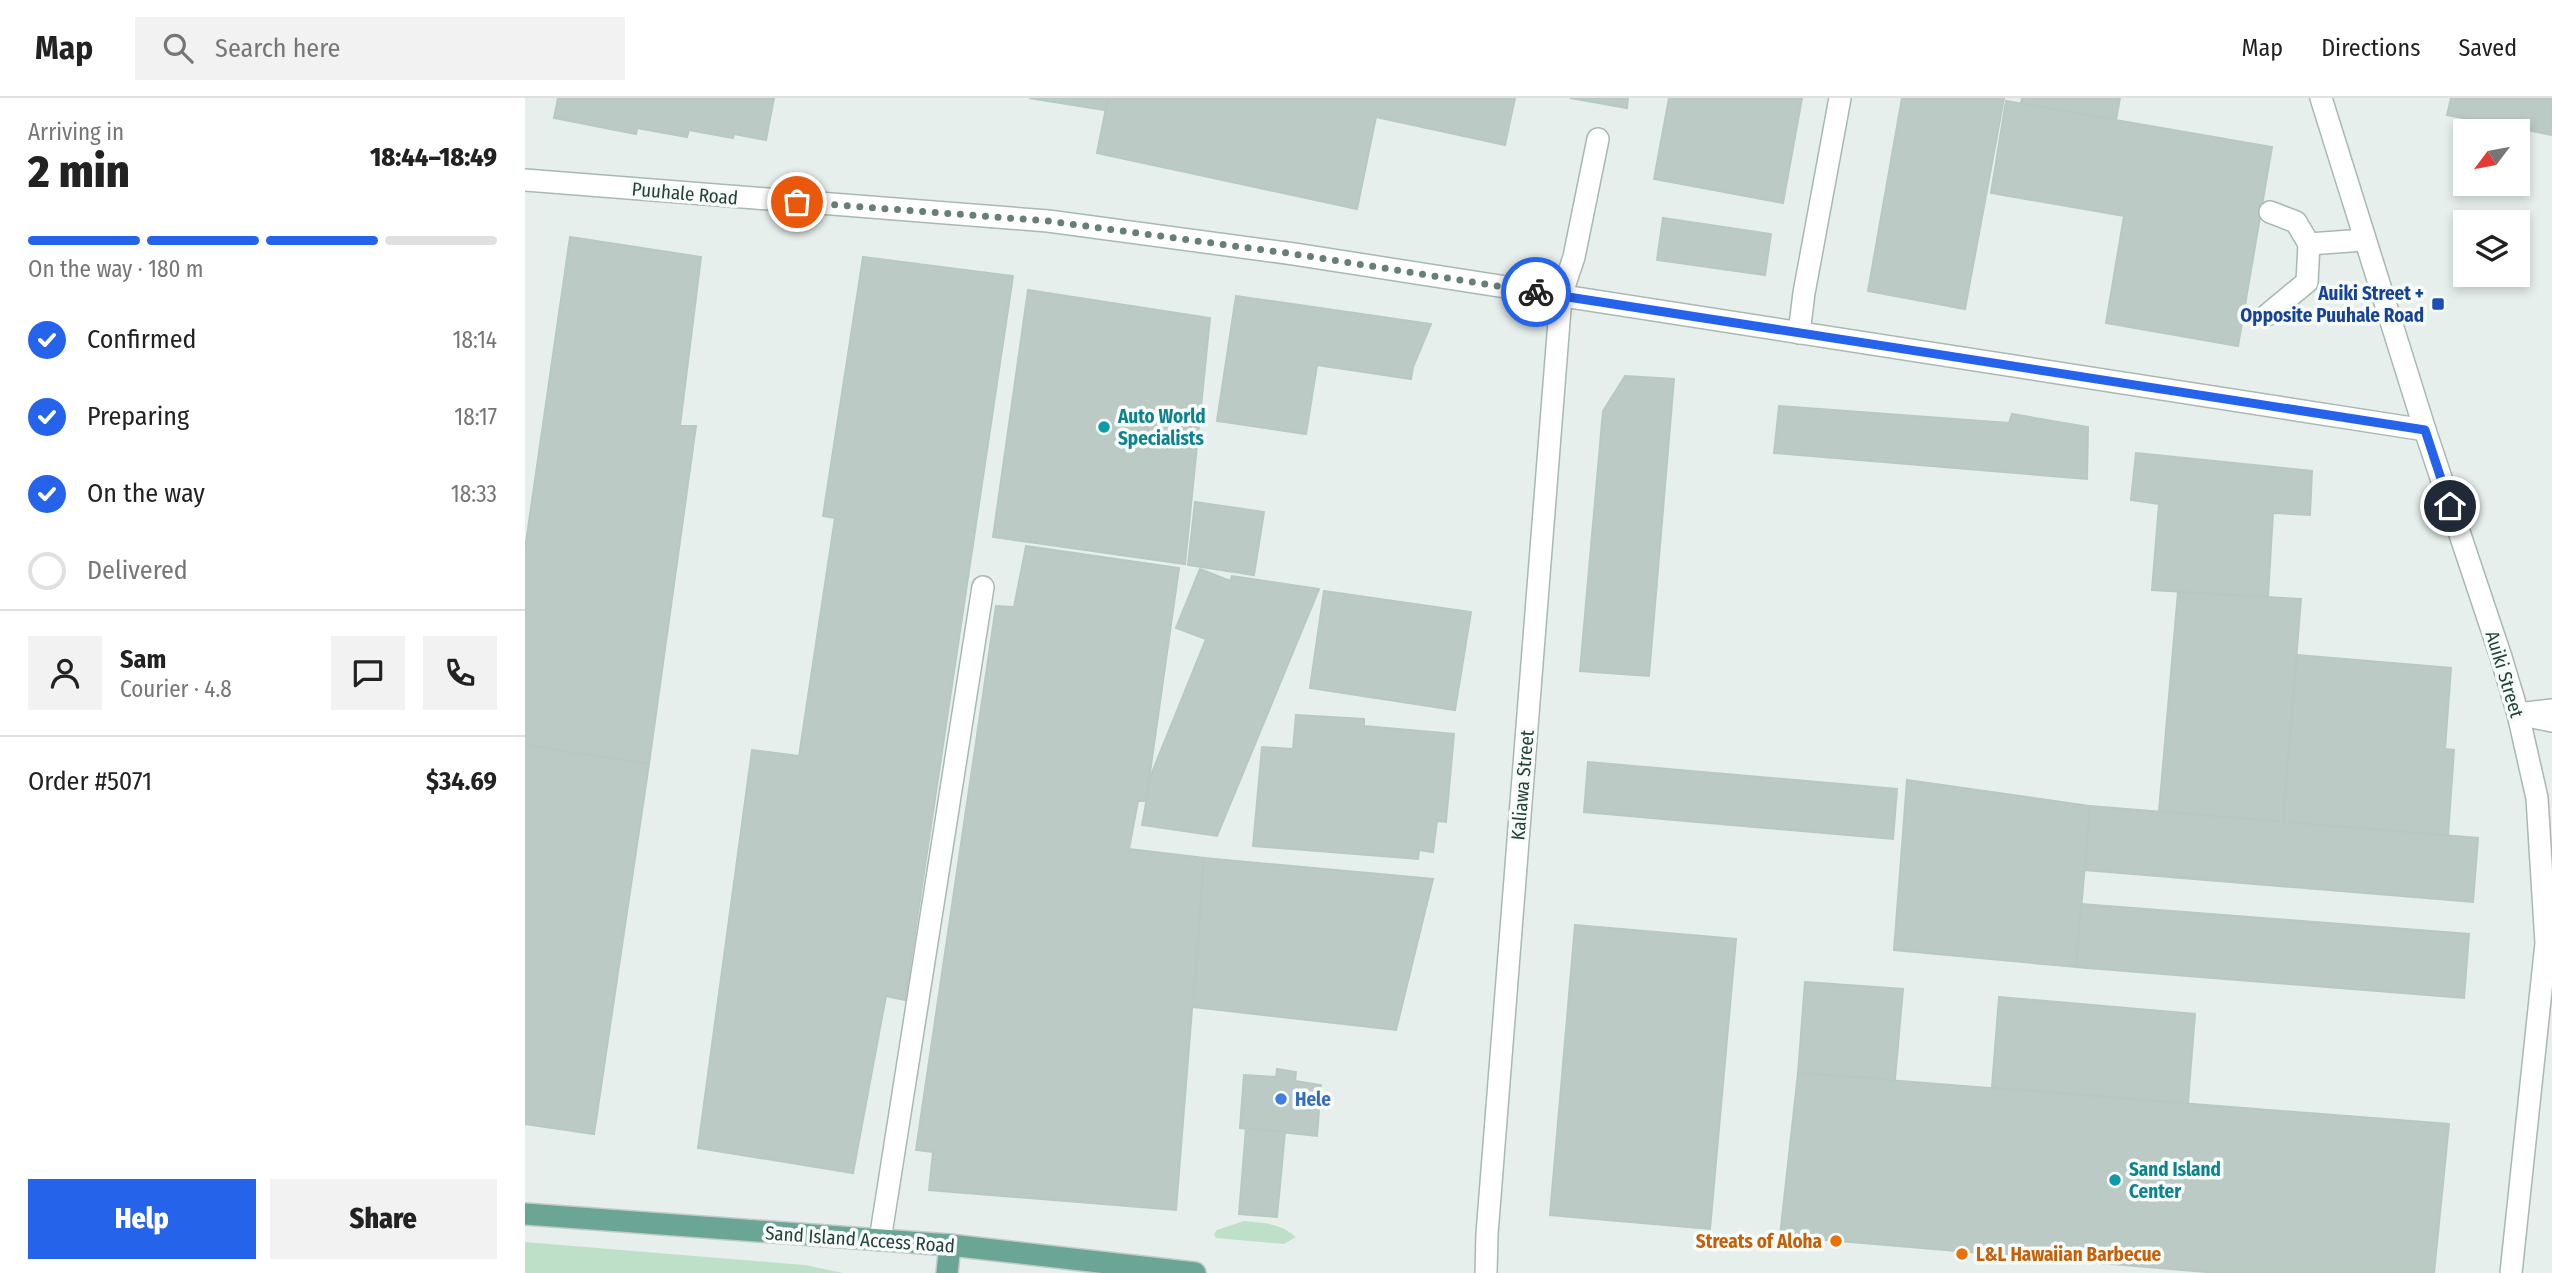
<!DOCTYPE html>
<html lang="en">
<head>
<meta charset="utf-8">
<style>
  body { margin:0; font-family:"Fira Sans Condensed",sans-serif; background:#f2f2f2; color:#222; height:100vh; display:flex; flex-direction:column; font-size:26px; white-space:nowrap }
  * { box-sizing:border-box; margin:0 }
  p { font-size:23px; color:#767676 }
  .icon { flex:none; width:38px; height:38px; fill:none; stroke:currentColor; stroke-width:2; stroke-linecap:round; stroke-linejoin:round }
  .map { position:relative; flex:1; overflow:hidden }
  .side { display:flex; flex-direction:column; background:#fff; width:525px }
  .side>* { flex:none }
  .needle { width:46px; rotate:238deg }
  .fabs { position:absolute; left:1928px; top:21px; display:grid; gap:14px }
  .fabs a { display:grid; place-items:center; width:77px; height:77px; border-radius:0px; background:#fff; box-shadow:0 4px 10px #0003; font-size:35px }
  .pin { position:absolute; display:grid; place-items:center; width:60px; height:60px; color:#fff; margin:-30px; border:4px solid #fff; border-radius:50%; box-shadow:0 2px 7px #0007 }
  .courier { position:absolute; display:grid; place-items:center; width:70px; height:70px; margin:-35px; border:5px solid #2563eb; border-radius:50%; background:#fff; color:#222; box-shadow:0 2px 9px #0007 }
  .overview em { font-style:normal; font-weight:800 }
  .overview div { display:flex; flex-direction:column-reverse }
  .overview { display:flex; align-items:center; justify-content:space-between; height:119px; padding:0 28px }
  h1 { font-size:46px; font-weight:800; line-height:52px }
  .bar { display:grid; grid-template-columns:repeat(4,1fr); gap:10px 7px; align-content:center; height:84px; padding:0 28px }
  .bar i { height:9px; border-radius:5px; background:#e0e0e0 }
  .bar .current { background:#2563eb }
  .bar p { grid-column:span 4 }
  .line { display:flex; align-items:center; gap:18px; padding:0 28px; border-top:2px solid #e0e0e0 }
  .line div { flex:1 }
  .round { display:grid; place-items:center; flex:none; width:74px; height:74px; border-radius:0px; background:#f2f2f2 }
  ol { padding:0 28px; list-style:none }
  li { display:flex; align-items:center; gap:21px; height:77px }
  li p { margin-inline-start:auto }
  li .icon { padding:7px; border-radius:50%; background:#2563eb; color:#fff; stroke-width:4 }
  li:last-child { color:#767676 }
  li i { width:38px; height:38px; border:4px solid #e0e0e0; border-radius:50% }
  .action { display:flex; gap:14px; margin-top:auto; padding:14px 28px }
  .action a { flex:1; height:80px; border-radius:0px; background:#2563eb; color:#fff; font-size:28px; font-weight:800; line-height:80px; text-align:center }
  .action a+a { background:#f2f2f2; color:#222 }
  header { display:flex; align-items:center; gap:42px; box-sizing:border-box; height:98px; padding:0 35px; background:#fff; border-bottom:2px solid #e0e0e0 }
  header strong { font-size:33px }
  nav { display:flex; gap:38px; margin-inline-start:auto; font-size:24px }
  .search { width:490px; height:63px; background:#f2f2f2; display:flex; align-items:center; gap:18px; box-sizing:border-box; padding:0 24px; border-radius:0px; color:#767676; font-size:26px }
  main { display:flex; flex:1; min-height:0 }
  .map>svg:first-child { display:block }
</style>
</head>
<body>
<header>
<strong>Map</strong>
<div class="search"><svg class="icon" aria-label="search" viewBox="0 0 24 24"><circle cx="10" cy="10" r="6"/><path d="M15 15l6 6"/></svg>Search here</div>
<nav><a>Map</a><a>Directions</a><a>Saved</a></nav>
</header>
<main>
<section class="side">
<div class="overview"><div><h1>2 min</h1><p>Arriving in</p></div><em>18:44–18:49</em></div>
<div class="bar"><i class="current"></i><i class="current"></i><i class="current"></i><i></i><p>On the way · 180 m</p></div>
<ol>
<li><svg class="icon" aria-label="check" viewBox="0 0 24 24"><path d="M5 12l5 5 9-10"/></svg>Confirmed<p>18:14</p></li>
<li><svg class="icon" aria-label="check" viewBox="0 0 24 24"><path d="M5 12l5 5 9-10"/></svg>Preparing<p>18:17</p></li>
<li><svg class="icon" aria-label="check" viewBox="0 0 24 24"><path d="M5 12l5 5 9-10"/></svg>On the way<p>18:33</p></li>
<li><i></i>Delivered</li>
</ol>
<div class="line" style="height:126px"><a class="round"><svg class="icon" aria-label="person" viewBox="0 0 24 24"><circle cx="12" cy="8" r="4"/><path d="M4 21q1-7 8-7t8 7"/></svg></a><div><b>Sam</b><p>Courier · 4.8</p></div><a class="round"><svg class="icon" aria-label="chat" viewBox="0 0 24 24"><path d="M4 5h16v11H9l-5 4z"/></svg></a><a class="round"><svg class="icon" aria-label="phone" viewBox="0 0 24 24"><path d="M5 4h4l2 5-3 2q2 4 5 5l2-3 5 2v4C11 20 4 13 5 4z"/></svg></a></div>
<div class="line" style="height:91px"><div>Order #5071</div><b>$34.69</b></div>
<div class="action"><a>Help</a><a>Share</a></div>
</section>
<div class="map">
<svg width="2027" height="1175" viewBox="0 0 2027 1175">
  <rect width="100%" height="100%" fill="#e6efeb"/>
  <g fill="#bfe0c8">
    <path d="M719,1123C739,1125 755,1125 771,1139L759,1146L691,1140L689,1136L692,1132Z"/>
    <path d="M0,1144L280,1167L318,1175H0Z"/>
  </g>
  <g fill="#bbcac4" stroke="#b8c9c2" stroke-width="2">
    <path d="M33,0H249L241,42L209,36L208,40L164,32L162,39L112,30L111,36L29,20Z"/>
    <path d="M504,0H583L580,12Z"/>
    <path d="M583,0H990L980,47L851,19L832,111L572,55Z"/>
    <path d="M1045,0H1103L1102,10Z"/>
    <path d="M1144,0H1277L1258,105L1129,81Z"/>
    <path d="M1377,0H1479L1440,211L1343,193Z"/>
    <path d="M1497,0H1595L1591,22L1496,5Z"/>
    <path d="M1926,0H2027V37L1922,17Z"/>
    <path d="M1481,3L1747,49L1713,248L1581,225L1599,118L1466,95Z"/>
    <path d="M1138,120L1246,136L1240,177L1132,162Z"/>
    <path d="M45,139L176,159L155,328H171L124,666L0,647V451Z"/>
    <path d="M338,159L488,178L380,902L361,898L328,1075L173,1050L227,652L274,658L310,420L298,418Z"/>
    <path d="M503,192L685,220L660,466L468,439Z"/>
    <path d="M711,198L906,226L888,269L886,281L792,267L781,336L692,323Z"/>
    <path d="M1100,278L1149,281L1124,578L1055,573L1078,313Z"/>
    <path d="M1254,308L1484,325L1487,316L1563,329L1562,381L1249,355Z"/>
    <path d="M1611,355L1787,373L1785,417L1748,415L1743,499L1627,492L1634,406L1606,402Z"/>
    <path d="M670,404L739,414L729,477L663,467Z"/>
    <path d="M501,448L654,470L621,703H613L604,751L679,760L651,1112L404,1092L408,1054L391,1052L471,508L489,509Z"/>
    <path d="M675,471L705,483L707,478L794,491L692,738L617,727L626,677L681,541L651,530Z"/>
    <path d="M799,493L946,514L930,612L785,590Z"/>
    <path d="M1653,494L1776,501L1758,724L1634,713Z"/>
    <path d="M1772,557L1926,570L1920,651L1929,652L1923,738L1758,724Z"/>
    <path d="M771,617L839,621V628L929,636L921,724L912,723L908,754L894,752L893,761L728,748L737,649L768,651Z"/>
    <path d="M0,647L124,666L69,1036L0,1026Z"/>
    <path d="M1063,664L1372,691L1368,741L1059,714Z"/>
    <path d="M1382,682L1565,708L1551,869L1369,852Z"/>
    <path d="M1565,708L1953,740L1948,804L1560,772Z"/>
    <path d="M679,760L908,781L871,932L669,909Z"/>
    <path d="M1556,806L1944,836L1939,900L1551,869Z"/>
    <path d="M1050,827L1211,841L1185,1131L1025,1117Z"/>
    <path d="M1280,884L1378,891L1370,981L1273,975Z"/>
    <path d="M1474,899L1670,916L1663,1005L1467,989Z"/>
    <path d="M752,971L771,974L770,983L796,987L792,1038L715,1030L719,977L751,979Z"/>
    <path d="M1273,975L1924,1026L1909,1175H1693L1255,1138Z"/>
    <path d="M721,1030L760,1034L752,1119L714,1116Z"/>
  </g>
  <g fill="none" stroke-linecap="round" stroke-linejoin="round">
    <g stroke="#a8b8b2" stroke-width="24">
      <g id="minor">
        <path d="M1796,0L1900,332L1976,559L1993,616L2012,700L2021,845L1986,1175"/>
        <path d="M0,82L523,123L769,156L1900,332"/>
        <path d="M1745,114L1771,124L1784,146"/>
        <path d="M1742,217L1782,184L1784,146L1839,142"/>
        <path d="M1274,235L1279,195L1315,0"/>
        <path d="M2027,612L1993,616L2027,623"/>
        <path d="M355,1142L458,489"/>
        <path d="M961,1175L962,1136L1036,198L1049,159L1073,41"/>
      </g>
    </g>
    <g stroke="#c2cac8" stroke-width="24">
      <g id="major">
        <path d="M0,1116L425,1147L670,1175"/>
        <path d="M422,1175L425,1147"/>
      </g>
    </g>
    <use href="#minor" stroke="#fff" stroke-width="21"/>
    <use href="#major" stroke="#6aa596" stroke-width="21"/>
  </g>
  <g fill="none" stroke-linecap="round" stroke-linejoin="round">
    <path stroke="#687f78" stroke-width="7" stroke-dasharray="0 12.6" d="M272,104L523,123L769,156L1011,194"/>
    <path stroke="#2563eb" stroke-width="9" d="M1011,194L1900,332L1925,408"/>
  </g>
  <rect fill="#1a4fb4" stroke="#f7fbf9" stroke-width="2.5" x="1906" y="199" width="14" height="14" rx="3.5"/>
  <g fill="#0f9aa8" stroke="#f7fbf9" stroke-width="2.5">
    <circle cx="579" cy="329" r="7"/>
    <circle cx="1590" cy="1082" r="7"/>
  </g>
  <circle fill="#3f7fe0" stroke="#f7fbf9" stroke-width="2.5" cx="756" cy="1001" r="7"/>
  <g fill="#e8710a" stroke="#f7fbf9" stroke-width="2.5">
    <circle cx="1311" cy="1143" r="7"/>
    <circle cx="1437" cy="1156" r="7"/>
  </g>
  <g text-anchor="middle" stroke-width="7" stroke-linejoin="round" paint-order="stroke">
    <g font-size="19" fill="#24423a" stroke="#f7fbf9">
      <text transform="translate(160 95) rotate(5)" y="7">Puuhale Road</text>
      <text transform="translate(1980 576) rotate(73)" y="7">Auiki Street</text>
      <text transform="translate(997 687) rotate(-85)" y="7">Kaliawa Street</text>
      <text transform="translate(335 1141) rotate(4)" y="7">Sand Island Access Road</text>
    </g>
    <g font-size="19" font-weight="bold" fill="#164399" stroke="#f7fbf9" text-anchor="end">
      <text x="1899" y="202">Auiki Street +<tspan x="1899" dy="22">Opposite Puuhale Road</tspan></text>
    </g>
    <g font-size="19" font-weight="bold" fill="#0d838f" stroke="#f7fbf9" text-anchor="start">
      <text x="593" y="325">Auto World<tspan x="593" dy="22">Specialists</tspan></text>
      <text x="1604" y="1078">Sand Island<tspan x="1604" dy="22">Center</tspan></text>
    </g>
    <g font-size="19" font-weight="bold" fill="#366cbe" stroke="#f7fbf9" text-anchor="start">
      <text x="770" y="1008">Hele</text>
    </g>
    <g font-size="19" font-weight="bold" fill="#c56008" stroke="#f7fbf9" text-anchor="end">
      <text x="1297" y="1150">Streats of Aloha</text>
      <text x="1451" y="1163" text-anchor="start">L&amp;L Hawaiian Barbecue</text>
    </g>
  </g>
</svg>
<div class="fabs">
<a><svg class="needle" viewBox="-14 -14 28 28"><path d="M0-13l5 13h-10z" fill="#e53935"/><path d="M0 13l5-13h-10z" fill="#767676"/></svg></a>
<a><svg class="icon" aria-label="layers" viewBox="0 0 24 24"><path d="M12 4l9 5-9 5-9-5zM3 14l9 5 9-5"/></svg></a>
</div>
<div class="pin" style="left:272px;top:104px;background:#ea580c"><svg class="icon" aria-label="bag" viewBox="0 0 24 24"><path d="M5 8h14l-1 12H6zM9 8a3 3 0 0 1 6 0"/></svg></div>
<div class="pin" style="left:1925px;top:408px;background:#1f2937"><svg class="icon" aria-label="home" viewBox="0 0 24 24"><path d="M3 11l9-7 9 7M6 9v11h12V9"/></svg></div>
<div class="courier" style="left:1011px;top:194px"><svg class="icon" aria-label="bike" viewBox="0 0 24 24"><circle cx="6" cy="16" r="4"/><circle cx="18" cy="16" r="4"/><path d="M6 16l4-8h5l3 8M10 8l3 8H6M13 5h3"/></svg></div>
</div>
</main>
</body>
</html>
